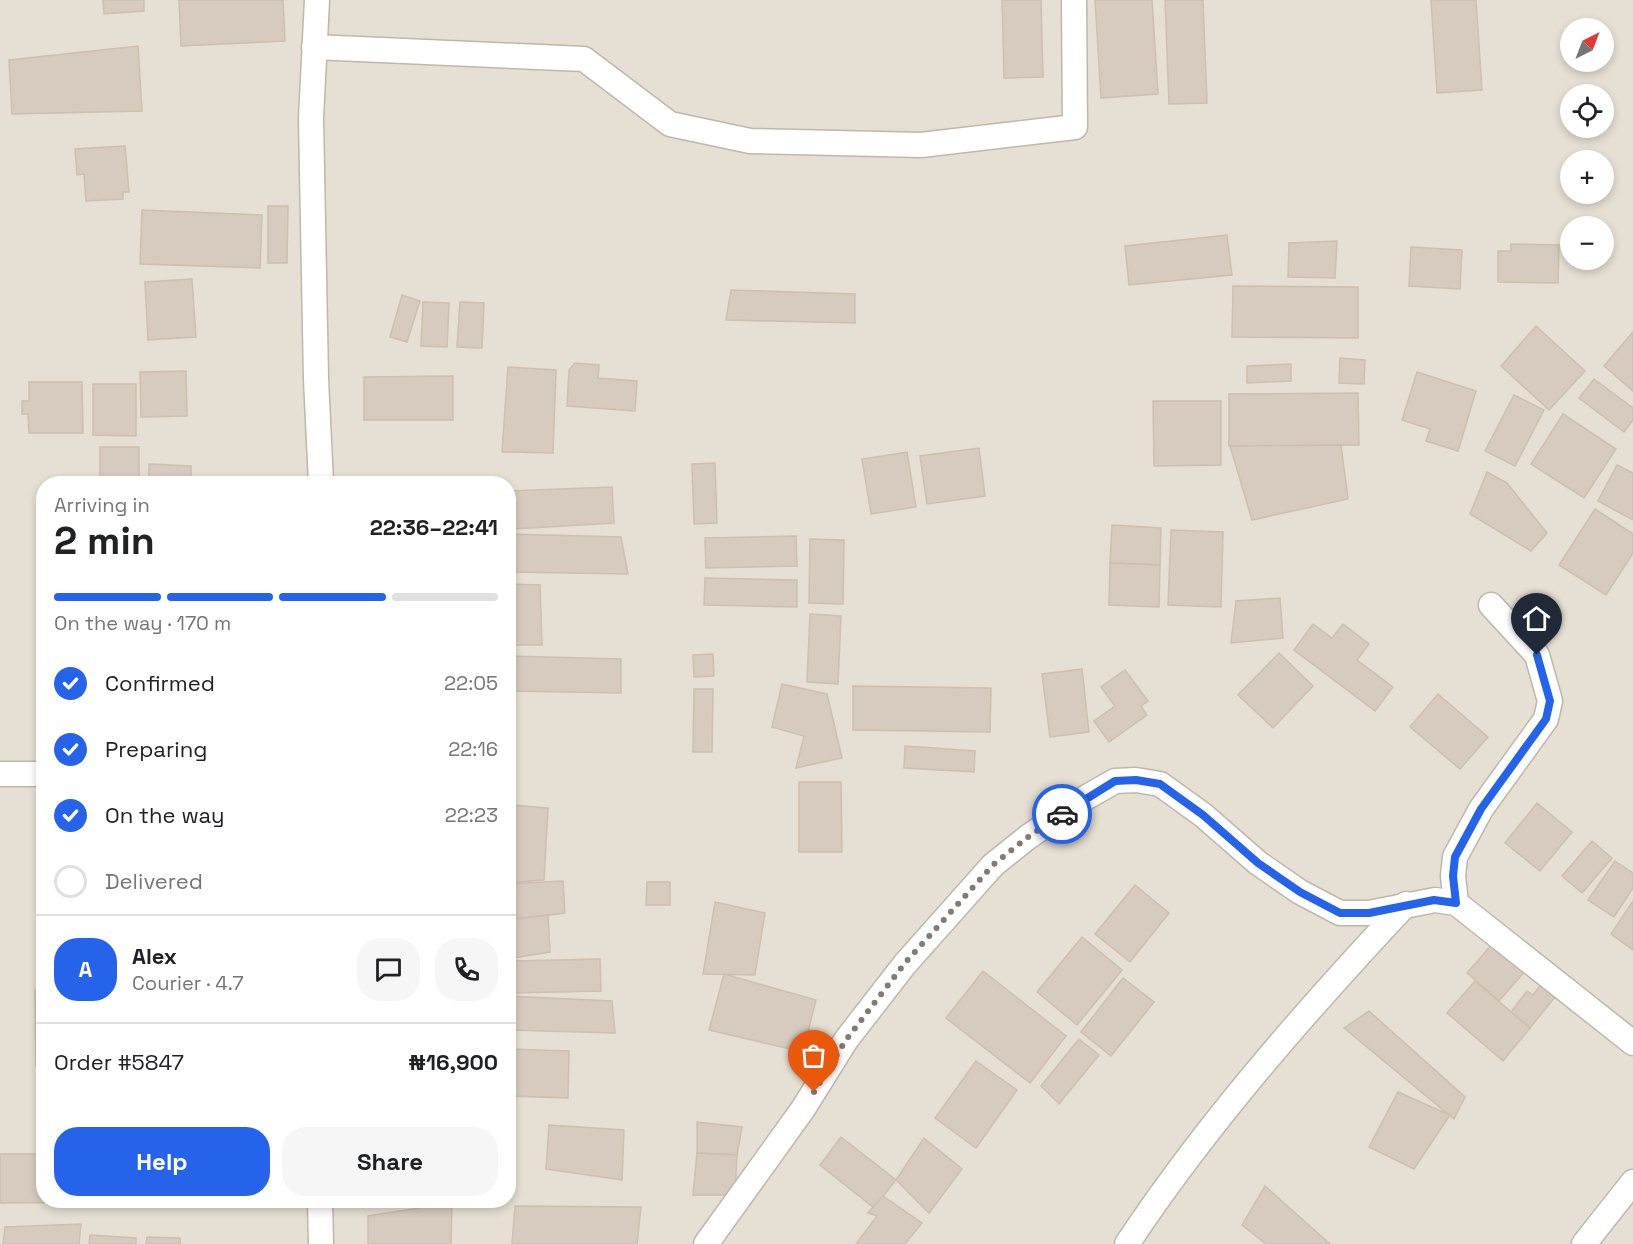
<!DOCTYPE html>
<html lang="en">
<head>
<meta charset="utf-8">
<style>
  body { margin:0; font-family:"Space Grotesk",sans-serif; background:#f6f6f6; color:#202124; height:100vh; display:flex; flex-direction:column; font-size:22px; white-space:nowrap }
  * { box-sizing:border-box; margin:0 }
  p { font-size:20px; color:#757577 }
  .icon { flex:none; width:33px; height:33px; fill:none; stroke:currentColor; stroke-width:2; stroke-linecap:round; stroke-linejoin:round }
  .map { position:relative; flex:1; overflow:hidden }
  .details { position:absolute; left:36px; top:476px; width:480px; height:732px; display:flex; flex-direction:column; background:#fff; border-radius:24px; box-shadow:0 3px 9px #0003 }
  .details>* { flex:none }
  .needle { width:39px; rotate:42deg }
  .buttons { position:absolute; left:1560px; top:18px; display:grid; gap:12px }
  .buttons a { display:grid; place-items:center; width:54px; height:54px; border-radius:50%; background:#fff; box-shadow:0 3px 9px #0003; font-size:30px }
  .pin { position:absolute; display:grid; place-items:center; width:51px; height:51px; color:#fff; margin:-62px -26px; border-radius:50% 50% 50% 0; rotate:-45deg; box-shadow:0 0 6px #0007 }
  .pin .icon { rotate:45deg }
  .courier { position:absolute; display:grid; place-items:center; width:60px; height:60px; margin:-30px; border:4px solid #2563eb; border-radius:50%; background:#fff; color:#222; box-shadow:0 2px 8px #0007 }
  .overview em { font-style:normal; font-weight:700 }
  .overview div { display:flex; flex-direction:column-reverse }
  .overview { display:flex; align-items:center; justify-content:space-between; height:102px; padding:0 18px }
  h1 { font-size:39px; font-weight:700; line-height:45px }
  .bar { display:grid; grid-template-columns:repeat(4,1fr); gap:9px 6px; align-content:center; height:72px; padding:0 18px }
  .bar i { height:8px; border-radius:4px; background:#e0e0e0 }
  .bar .on { background:#2563eb }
  .bar p { grid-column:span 4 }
  .line { display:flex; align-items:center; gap:15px; padding:0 18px; border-top:2px solid #e0e0e0 }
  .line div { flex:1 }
  .round { display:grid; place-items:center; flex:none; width:63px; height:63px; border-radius:24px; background:#f6f6f6 }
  ol { padding:0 18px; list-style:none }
  li { display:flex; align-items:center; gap:18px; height:66px }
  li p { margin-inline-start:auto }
  li .icon { padding:6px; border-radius:50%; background:#2563eb; color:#fff; stroke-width:4 }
  li:last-child { color:#757577 }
  li i { width:33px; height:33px; border:3px solid #e0e0e0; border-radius:50% }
  .primary-button { display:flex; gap:12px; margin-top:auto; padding:12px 18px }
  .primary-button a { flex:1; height:69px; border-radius:24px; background:#2563eb; color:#fff; font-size:24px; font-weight:700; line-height:69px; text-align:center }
  .primary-button a+a { background:#f6f6f6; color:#202124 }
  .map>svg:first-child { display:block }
</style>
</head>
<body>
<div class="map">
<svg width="1633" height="1244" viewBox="0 0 1633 1244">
  <rect width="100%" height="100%" fill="#f2ede5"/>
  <path fill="#e6dfd3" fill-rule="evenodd" d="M0,0H1633V1244H0ZM1570,28H1604V62H1570ZM1570,94H1604V128H1570ZM1570,160H1604V194H1570ZM1570,226H1604V260H1570ZM44,483H508V1200H44Z"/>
  <g fill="#d6cbbe" stroke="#cebfae" stroke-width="1.5">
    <path d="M103,0H144V11L104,14Z"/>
    <path d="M179,0H283L285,41L181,46Z"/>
    <path d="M1002,0H1041L1043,77L1004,78Z"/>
    <path d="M1095,0H1152L1158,94L1101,98Z"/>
    <path d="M1165,0H1203L1207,103L1169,104Z"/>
    <path d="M1431,0H1476L1482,90L1437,93Z"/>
    <path d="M138,46L142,111L12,114L9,60Z"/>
    <path d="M125,146L129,192H123V199L86,201L84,174L77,175L75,149Z"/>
    <path d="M268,206H288L287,263H268Z"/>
    <path d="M142,210L262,215L260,268L140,264Z"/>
    <path d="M1227,235L1232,275L1129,285L1125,246Z"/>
    <path d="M1337,241L1335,278L1288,277L1289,243Z"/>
    <path d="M1511,244L1559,245L1558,283L1498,282V251H1511Z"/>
    <path d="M1411,247L1462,250L1460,289L1409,286Z"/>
    <path d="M192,279L196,337L148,340L145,282Z"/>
    <path d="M1233,286L1358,287V338L1232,337Z"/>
    <path d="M731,290L855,294V323L726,320Z"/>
    <path d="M402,295L420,301L407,342L390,337Z"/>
    <path d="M423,302L449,303L447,347L421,346Z"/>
    <path d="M460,302L484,303L482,348L457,347Z"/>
    <path d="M1536,326L1585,371L1549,410L1501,366Z"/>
    <path d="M1633,332V391L1604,366Z"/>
    <path d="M1340,358L1365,360L1364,384L1339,383Z"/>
    <path d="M575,363L599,365L598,378L637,381L635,411L567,406L569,370Z"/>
    <path d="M1291,364V381L1247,383V366Z"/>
    <path d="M508,367L556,370L553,453L502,452Z"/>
    <path d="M186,371L187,416L141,417L140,372Z"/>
    <path d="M1417,372L1476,391L1458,451L1426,441L1430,429L1402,420Z"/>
    <path d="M453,376V420H364V377Z"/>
    <path d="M1594,379L1633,408V420L1624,432L1579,398Z"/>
    <path d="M29,382H82L83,433H29L28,414H22V401H29Z"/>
    <path d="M93,384H136V436L93,435Z"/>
    <path d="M1358,393L1359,445L1229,446V394Z"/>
    <path d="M1514,395L1544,410L1515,466L1485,451Z"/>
    <path d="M1153,401H1221V465L1154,466Z"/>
    <path d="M1563,414L1616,449L1584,498L1531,464Z"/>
    <path d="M1341,445L1348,499L1252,520L1230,446Z"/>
    <rect x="100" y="447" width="39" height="36"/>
    <path d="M979,448L985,496L927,504L920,456Z"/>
    <path d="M907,452L916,507L871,514L862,459Z"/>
    <path d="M715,463L717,523L694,524L692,464Z"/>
    <path d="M149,464L191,466V483H149Z"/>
    <path d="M1617,465L1633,473V520L1598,501Z"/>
    <path d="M1487,472L1507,483L1547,533L1531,551L1470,514Z"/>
    <path d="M612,487L614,523L514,529L508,506V491Z"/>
    <path d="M1595,509L1633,534V553L1606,595L1559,565Z"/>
    <path d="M1112,525L1161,528L1160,565L1110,563Z"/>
    <path d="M1171,530L1223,532L1221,607L1168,605Z"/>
    <path d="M508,534L621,537L628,574L508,572Z"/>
    <path d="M796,536L797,566L706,568L705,538Z"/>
    <path d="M810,539L844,540L843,604L809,603Z"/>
    <path d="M1110,563L1160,565L1159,607L1109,605Z"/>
    <path d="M705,578L797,580V607L704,605Z"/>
    <path d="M508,584L540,585L542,645H508Z"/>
    <path d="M1280,598L1283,638L1231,643L1236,601Z"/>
    <path d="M810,614L841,616L838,684L807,682Z"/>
    <path d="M1313,624L1332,638L1343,624L1369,644L1357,660L1393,687L1375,711L1294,650Z"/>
    <path d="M1279,653L1313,686L1273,728L1238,695Z"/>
    <path d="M713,654L714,676L694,677L693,655Z"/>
    <path d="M508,656L621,659V693L508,691Z"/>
    <path d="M1082,669L1089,732L1050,737L1042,674Z"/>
    <path d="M1125,670L1148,701L1141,706L1147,715L1109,742L1094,721L1115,706L1101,687Z"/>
    <path d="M782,684L827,694L842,758L796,768L804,736L772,727Z"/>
    <path d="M853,686L991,688L990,732L853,730Z"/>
    <path d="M694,689H713L712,752H693Z"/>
    <path d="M1438,694L1488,737L1460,769L1410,727Z"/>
    <path d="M905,746L975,751L974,772L904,768Z"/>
    <path d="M799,782H841L842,852H799Z"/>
    <path d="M1537,803L1572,832L1540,871L1505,843Z"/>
    <path d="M511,805L548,808L544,880L508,883Z"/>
    <path d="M1592,841L1612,858L1582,893L1562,876Z"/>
    <path d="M1615,861L1633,873V888L1614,917L1588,900Z"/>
    <path d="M563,881L565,913L508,920V884Z"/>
    <path d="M647,882H670V905H646Z"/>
    <path d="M1135,885L1169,913L1130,962L1095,934Z"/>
    <path d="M1633,901V950L1611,934Z"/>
    <path d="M715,902L765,913L755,975L703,974Z"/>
    <path d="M548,915L550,952L514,958L508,934V920Z"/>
    <path d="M1082,937L1122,970L1077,1025L1037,992Z"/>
    <path d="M1494,942L1526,970L1499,1001L1467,973Z"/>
    <path d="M600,959L601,991L513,993V961Z"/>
    <path d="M983,971L1066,1036L1030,1083L946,1018Z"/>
    <path d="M724,974L816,1000L803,1052L709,1030Z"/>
    <path d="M1123,978L1154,1002L1111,1056L1081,1032Z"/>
    <path d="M1544,980L1559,992L1530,1028L1511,1012L1527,991L1533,995Z"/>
    <path d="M1475,981L1530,1028L1503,1061L1447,1013Z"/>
    <path d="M35,990L44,994V1065L36,1066Z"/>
    <path d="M508,996L612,1001L615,1033L508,1030Z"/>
    <path d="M1369,1011L1465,1097L1454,1119L1344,1028Z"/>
    <path d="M1079,1039L1099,1055L1059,1104L1041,1086Z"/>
    <path d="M508,1049L569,1051L568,1098L508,1096Z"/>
    <path d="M976,1061L1017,1090L976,1148L935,1118Z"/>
    <path d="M1398,1092L1450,1115L1414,1169L1369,1147Z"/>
    <path d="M697,1122L742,1127L737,1155L697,1153Z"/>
    <path d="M549,1125L624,1130L622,1180L546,1169Z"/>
    <path d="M841,1137L896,1180L874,1208L820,1165Z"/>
    <path d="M924,1138L962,1169L929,1213L896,1180Z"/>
    <path d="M697,1153L737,1155L735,1195H693Z"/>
    <path d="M0,1154H44V1200H117V1202L0,1203Z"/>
    <path d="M1265,1186L1330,1244H1266L1242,1225Z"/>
    <path d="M883,1196L922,1223L905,1244H856L877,1216L868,1213Z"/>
    <path d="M452,1203L451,1244H368V1216Z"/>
    <path d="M515,1206L641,1207L637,1244H512Z"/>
    <path d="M81,1224L79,1244H3L5,1227Z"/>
    <path d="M90,1235L136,1238V1244H89Z"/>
    <path d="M147,1237L180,1238V1244H146Z"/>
  </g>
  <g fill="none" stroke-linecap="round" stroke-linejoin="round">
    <g stroke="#c0b7ab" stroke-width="27">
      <g id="street">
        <path d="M317,0L311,118L316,379L321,483"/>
        <path d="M314,47L584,59L670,124L750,141L921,145L1075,127L1074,0"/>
        <path d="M0,774H44"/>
        <path d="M1456,903L1453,876L1455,857L1481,809L1546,719L1550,701L1537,655L1491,605"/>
        <path d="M320,1200L321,1244"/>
        <path d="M706,1244L803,1109L846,1040L905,964L993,865L1028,837L1087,797L1115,781L1136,780L1160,784L1203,815L1258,863L1300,892L1340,913H1369L1435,900L1456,903L1633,1043"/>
        <path d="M1127,1244C1208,1122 1306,1011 1406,904"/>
        <path d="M1584,1244L1633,1182"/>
      </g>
    </g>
    <use href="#street" stroke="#fff" stroke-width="24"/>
  </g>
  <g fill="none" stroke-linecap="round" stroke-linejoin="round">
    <path stroke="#817b73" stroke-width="6" stroke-dasharray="0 10.8" d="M814,1092L846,1040L905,963L993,865L1028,837L1062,814"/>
    <path stroke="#2563eb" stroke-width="8" d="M1062,814L1115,781L1136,780L1160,784L1203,815L1258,863L1300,892L1340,913H1369L1434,900L1456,903L1453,876L1455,857L1481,809L1546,719L1550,701L1537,655"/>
  </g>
</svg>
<div class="buttons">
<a><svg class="needle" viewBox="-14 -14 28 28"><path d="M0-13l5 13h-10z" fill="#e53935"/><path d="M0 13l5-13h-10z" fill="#757577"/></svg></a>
<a><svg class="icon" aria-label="locate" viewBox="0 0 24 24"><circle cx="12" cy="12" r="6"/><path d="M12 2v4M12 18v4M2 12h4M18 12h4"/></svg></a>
<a>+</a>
<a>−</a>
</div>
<div class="pin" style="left:814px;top:1092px;background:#ea580c"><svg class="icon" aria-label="bag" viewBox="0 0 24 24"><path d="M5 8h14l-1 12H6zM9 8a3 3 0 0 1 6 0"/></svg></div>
<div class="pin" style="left:1537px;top:655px;background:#1f2937"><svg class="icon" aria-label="home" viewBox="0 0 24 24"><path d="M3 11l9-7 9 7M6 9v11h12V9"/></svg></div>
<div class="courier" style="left:1062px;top:814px"><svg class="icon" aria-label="car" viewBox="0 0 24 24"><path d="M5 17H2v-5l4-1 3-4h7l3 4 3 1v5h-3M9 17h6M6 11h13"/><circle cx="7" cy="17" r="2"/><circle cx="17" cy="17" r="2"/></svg></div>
<section class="details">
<div class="overview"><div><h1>2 min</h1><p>Arriving in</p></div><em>22:36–22:41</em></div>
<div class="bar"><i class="on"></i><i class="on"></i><i class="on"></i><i></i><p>On the way · 170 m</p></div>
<ol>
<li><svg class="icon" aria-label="check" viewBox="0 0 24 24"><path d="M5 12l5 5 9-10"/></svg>Confirmed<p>22:05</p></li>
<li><svg class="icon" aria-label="check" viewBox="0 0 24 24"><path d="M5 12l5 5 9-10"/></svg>Preparing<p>22:16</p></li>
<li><svg class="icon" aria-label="check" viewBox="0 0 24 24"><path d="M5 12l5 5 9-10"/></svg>On the way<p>22:23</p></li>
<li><i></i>Delivered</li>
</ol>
<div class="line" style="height:108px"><b class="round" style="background:#2563eb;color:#fff">A</b><div><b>Alex</b><p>Courier · 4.7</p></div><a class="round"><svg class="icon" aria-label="chat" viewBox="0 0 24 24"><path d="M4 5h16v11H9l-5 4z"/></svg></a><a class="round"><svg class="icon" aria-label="phone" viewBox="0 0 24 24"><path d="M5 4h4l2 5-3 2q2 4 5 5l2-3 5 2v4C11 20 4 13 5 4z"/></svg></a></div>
<div class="line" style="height:78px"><div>Order #5847</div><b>₦16,900</b></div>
<div class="primary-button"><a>Help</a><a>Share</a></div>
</section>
</div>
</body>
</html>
